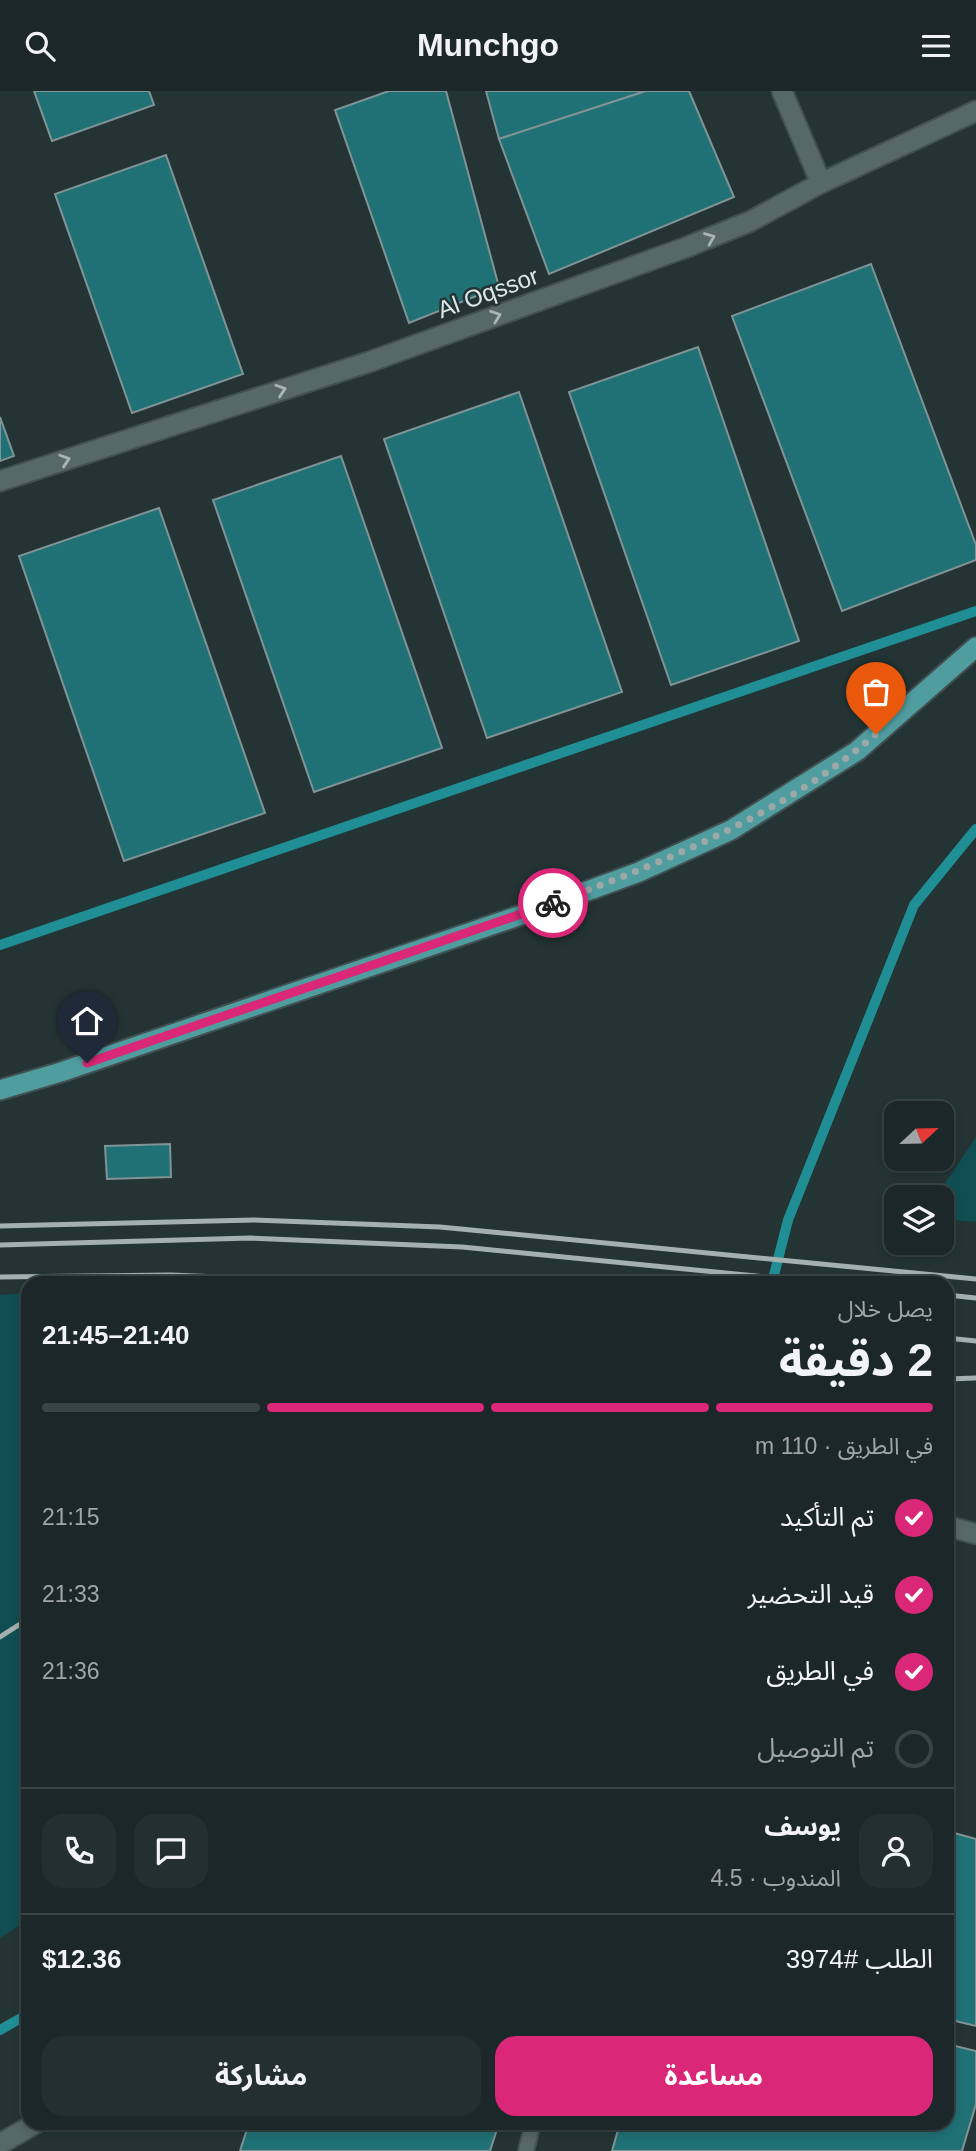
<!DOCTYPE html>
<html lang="ar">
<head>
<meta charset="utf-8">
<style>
  body { margin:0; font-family:Arial,"Noto Sans Arabic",sans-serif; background:#242f30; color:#f1f3f6; direction:rtl; height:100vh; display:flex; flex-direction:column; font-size:26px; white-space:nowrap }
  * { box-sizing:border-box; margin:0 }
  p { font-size:23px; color:#a0a5a8 }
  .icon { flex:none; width:38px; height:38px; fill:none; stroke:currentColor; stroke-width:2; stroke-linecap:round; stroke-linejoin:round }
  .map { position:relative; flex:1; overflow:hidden; direction:ltr }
  .details { position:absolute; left:21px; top:1185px; width:933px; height:854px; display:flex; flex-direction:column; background:#1b2728; border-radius:21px; box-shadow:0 4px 10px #0003,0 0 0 2px #394445; direction:rtl }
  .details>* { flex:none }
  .needle { width:46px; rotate:68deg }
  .controls { position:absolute; left:884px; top:1010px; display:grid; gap:14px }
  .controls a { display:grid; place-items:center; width:70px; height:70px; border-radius:14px; background:#1b2728; box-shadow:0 4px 10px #0003,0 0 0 2px #394445; font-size:35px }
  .pin { position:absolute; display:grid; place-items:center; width:60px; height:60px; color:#fff; margin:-72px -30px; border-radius:50% 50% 50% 0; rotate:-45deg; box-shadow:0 0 7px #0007 }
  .pin .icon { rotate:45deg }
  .courier { position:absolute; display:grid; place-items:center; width:70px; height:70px; margin:-35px; border:5px solid #db2777; border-radius:50%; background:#fff; color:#222; box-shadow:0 2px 9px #0007 }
  .summary em { font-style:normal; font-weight:700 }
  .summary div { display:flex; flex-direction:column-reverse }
  .summary { display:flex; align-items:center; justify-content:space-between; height:119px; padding:0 21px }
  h1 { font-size:46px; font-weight:700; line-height:52px }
  .bar { display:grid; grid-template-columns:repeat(4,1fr); gap:10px 7px; align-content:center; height:84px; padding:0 21px }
  .bar i { height:9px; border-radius:5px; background:#394445 }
  .bar .active { background:#db2777 }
  .bar p { grid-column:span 4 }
  .line { display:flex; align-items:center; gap:18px; padding:0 21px; border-top:2px solid #394445 }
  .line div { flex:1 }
  .round { display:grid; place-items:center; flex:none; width:74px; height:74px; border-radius:21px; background:#242f30 }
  ol { padding:0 21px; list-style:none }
  li { display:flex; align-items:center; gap:21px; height:77px }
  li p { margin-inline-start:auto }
  li .icon { padding:7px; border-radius:50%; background:#db2777; color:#fff; stroke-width:4 }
  li:last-child { color:#a0a5a8 }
  li i { width:38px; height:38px; border:4px solid #394445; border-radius:50% }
  .primary-button { display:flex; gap:14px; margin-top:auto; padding:14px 21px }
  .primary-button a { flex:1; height:80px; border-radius:21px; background:#db2777; color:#fff; font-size:28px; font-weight:700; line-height:80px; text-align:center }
  .primary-button a+a { background:#242f30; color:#f1f3f6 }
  header { display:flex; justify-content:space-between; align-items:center; height:91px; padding:0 21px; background:#1b2728; font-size:32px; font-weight:700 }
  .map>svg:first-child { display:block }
</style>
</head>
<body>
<header><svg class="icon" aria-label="menu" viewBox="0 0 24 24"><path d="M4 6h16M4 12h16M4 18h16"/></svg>Munchgo<svg class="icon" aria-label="search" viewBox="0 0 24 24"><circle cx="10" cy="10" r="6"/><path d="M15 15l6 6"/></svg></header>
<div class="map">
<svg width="976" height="2060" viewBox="0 0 976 2060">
  <rect width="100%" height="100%" fill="#243435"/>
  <g fill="#104e51">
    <path d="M976,1046V1131L942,1128V1106H936Z"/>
    <path d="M28,1202V1829L0,1847V1204Z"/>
  </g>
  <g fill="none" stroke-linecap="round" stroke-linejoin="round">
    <g stroke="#1f8f95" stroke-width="10">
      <path d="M0,854L976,520"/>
      <path d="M772,1192L788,1129L914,814L976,738"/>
      <path d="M0,1939L28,1923"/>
    </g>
  </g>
  <g fill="#207176" stroke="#819394" stroke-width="2">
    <path d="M34,0H149L154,14L52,50Z"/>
    <path d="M389,0H446L499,196L409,232L335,19Z"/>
    <path d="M486,0H646L499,48Z"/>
    <path d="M646,0H689L734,106L549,183L499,48Z"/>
    <path d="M166,64L243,283L132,322L55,103Z"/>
    <path d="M871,173L976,454V469L842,520L732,225Z"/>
    <path d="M698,256L799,550L671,594L569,301Z"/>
    <path d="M519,301L622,601L487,647L384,348Z"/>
    <path d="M0,326L14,365L0,370Z"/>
    <path d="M341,365L442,657L314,701L213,409Z"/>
    <path d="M159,417L265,722L124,770L19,465Z"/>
    <path d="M170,1053L171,1086L107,1088L105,1055Z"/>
    <path d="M947,1740L976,1748V1935L947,1928Z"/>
    <path d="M947,1953L976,1960V2013L962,2060H612L620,2032H947Z"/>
    <path d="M249,2032H499L490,2060H240Z"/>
  </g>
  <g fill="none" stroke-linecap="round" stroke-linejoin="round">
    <g stroke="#435051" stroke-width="18">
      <path id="service" d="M526,2060L533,2032"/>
    </g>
    <g stroke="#435051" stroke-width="23">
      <g id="minor">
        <path d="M782,0L821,92"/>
        <path d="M0,390L369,271L687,156L751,130L821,92L976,20"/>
        <path d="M947,1435L976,1443"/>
        <path d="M0,2053L36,2032"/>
      </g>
    </g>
    <g stroke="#435051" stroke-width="23">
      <path id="primary" d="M0,999L61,981L530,821L639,781L731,739L857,660L976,556"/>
    </g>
    <use href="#service" stroke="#576868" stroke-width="14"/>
    <use href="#minor" stroke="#576868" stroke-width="19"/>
    <use href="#primary" stroke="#509da0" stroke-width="19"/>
    <g stroke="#a4afb0" stroke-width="5">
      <path d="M0,1135L254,1129L440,1136L976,1188"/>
      <path d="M0,1154L251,1147L462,1156L827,1192"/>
      <path d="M0,1186L171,1184L363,1192"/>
      <path d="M947,1204L976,1207"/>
      <path d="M947,1247L976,1250"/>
      <path d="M947,1288L976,1287"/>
      <path d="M0,1546L28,1528"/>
    </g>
  </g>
  <defs><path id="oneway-chevron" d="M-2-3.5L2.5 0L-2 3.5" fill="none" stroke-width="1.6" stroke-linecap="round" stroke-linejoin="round" transform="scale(1.75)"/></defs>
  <g stroke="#a8b4b5">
    <use href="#oneway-chevron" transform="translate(710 147) rotate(-22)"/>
    <use href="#oneway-chevron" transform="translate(496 225) rotate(-20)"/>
    <use href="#oneway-chevron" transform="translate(281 299) rotate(-18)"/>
    <use href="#oneway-chevron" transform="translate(65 369) rotate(-18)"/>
  </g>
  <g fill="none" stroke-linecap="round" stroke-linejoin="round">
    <path stroke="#9da8a9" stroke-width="7" stroke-dasharray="0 12.6" d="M553,812C667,770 784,723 876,643"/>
    <path stroke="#db2777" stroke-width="9" d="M87,972L553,812"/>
  </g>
  <g text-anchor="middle" stroke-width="5" stroke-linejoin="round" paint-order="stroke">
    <g font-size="24" fill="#dee7e8" stroke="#243435">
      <text transform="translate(488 202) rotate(-20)" y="8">Al Oqssor</text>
    </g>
  </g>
</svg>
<div class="controls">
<a><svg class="needle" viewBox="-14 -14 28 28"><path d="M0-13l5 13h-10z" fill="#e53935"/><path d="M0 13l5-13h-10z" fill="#a0a5a8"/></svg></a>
<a><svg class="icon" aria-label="layers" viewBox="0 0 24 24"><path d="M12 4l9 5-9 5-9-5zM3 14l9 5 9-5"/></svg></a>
</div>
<div class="pin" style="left:876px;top:643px;background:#ea580c"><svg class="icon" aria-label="bag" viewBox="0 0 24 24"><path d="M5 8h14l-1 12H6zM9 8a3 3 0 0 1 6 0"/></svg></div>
<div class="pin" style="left:87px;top:972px;background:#1f2937"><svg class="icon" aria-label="home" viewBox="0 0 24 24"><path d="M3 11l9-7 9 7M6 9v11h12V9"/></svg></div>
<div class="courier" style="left:553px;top:812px"><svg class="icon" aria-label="bike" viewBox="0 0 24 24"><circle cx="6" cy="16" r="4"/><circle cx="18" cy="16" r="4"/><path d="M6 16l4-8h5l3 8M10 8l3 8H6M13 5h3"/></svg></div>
<section class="details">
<div class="summary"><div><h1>2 دقيقة</h1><p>يصل خلال</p></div><em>21:40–21:45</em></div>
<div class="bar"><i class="active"></i><i class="active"></i><i class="active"></i><i></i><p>في الطريق · 110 m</p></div>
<ol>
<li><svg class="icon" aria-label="check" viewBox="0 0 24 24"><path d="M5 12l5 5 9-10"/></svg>تم التأكيد<p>21:15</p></li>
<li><svg class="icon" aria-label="check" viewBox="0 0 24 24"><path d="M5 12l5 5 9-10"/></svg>قيد التحضير<p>21:33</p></li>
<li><svg class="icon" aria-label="check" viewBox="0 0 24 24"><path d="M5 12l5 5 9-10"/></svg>في الطريق<p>21:36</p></li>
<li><i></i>تم التوصيل</li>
</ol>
<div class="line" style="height:126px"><a class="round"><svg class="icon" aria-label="person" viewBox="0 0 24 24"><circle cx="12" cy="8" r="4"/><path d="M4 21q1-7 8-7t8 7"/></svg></a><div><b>يوسف</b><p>المندوب · 4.5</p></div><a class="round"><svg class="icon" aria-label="chat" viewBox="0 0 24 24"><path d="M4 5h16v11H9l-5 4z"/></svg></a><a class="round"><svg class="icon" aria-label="phone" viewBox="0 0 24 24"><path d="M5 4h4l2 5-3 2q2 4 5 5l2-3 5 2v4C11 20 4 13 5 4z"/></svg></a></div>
<div class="line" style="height:91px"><div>الطلب #3974</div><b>$12.36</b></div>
<div class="primary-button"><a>مساعدة</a><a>مشاركة</a></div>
</section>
</div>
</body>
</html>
